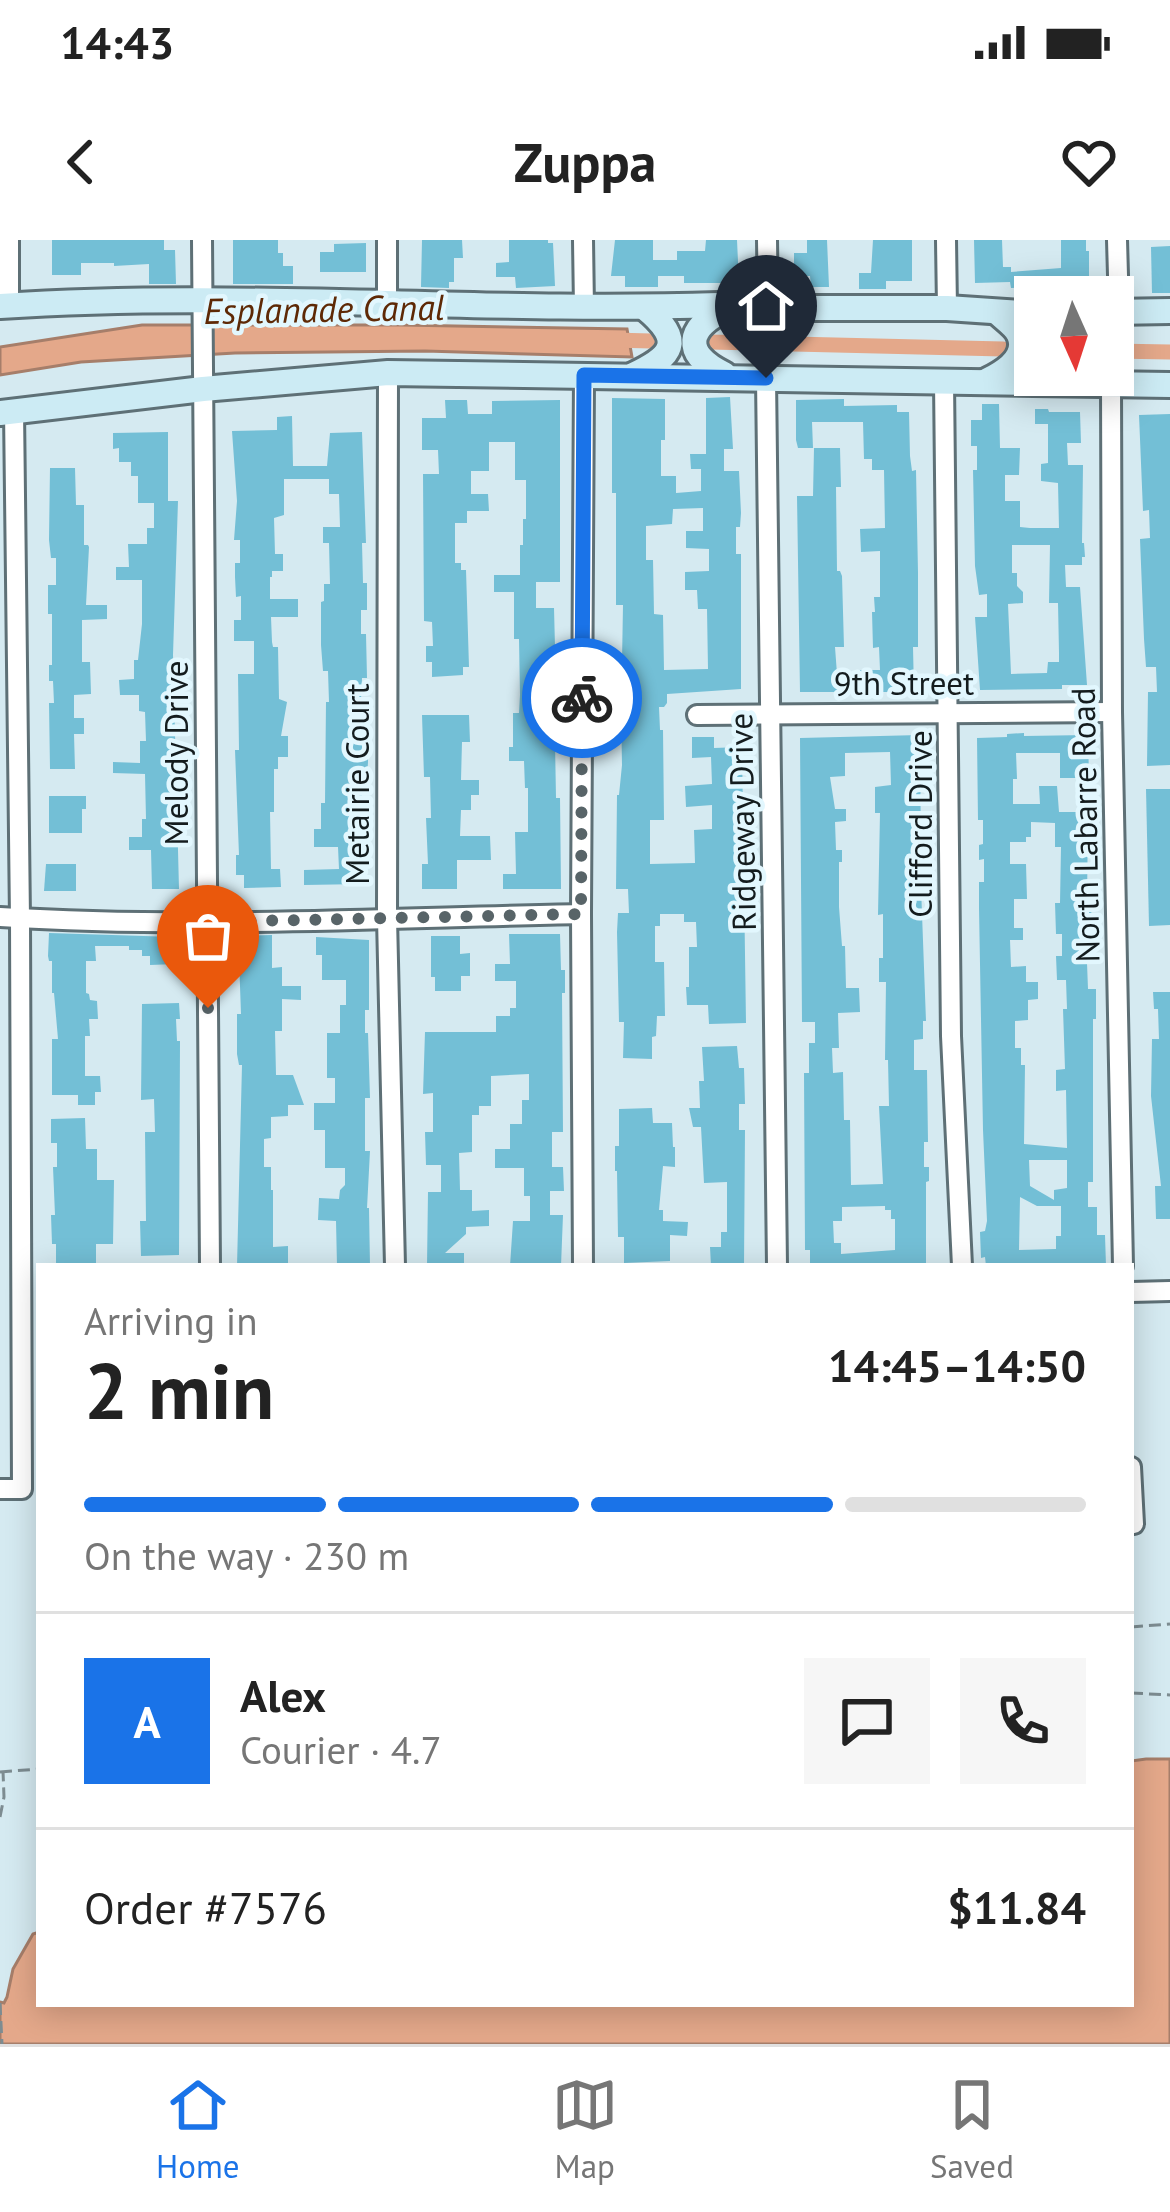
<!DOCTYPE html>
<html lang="en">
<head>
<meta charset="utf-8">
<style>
  body { margin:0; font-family:"PT Sans",sans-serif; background:#f6f6f6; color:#222; height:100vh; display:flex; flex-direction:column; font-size:45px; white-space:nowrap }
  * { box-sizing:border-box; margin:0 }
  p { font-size:39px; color:#767676 }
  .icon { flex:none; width:66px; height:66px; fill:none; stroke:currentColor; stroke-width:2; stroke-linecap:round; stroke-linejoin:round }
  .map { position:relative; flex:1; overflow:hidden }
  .details { position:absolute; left:36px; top:1023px; width:1098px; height:744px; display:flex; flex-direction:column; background:#fff; border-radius:0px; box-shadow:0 6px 30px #0003 }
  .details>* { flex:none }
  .needle { width:78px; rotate:177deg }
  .tools { position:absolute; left:1014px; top:36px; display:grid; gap:24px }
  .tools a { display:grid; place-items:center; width:120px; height:120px; border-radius:0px; background:#fff; box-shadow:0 6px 30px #0003; font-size:60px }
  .pin { position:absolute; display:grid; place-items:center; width:102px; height:102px; color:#fff; margin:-123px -51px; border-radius:50% 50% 50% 0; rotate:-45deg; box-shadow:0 0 12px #0007 }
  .pin .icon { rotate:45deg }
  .courier { position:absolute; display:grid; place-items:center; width:120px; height:120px; margin:-60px; border:9px solid #1a73e8; border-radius:50%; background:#fff; color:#222; box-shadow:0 3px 15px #0007 }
  .headline em { font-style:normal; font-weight:800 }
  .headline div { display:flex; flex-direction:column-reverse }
  .headline { display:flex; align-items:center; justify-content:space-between; height:204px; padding:0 48px }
  h1 { font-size:78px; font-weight:800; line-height:90px }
  .bar { display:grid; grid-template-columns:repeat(4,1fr); gap:18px 12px; align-content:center; height:144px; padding:0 48px }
  .bar i { height:15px; border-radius:9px; background:#e0e0e0 }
  .bar .on { background:#1a73e8 }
  .bar p { grid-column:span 4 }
  .line { display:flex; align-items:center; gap:30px; padding:0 48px; border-top:3px solid #e0e0e0 }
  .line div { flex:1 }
  .round { display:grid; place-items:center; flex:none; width:126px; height:126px; border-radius:0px; background:#f6f6f6 }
  .status { display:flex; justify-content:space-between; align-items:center; height:84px; padding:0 60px; background:#fff; direction:ltr }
  .status svg { height:33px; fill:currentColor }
  header { display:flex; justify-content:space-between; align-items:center; height:156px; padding:0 48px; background:#fff; font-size:54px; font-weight:800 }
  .menu { display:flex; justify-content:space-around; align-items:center; height:168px; border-top:3px solid #e0e0e0; background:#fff; font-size:33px; color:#767676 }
  .menu a { display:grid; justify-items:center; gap:6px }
  .menu .on { color:#1a73e8 }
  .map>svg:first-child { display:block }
</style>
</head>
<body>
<div class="status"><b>14:43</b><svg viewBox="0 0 49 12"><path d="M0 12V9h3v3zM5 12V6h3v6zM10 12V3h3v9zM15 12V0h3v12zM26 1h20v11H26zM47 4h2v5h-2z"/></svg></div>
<header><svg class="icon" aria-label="back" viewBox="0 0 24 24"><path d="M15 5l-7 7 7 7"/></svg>Zuppa<svg class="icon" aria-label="heart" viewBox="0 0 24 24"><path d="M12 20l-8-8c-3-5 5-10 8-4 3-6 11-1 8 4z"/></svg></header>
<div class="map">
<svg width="1170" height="1804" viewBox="0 0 1170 1804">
  <rect width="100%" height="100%" fill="#d5eaf1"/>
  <g fill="#e4a88a" stroke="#a67e6a" stroke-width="3">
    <path d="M142,85H401L627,89L632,117L425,111L235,113L81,122L0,135V107Z"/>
    <path d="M1146,1519H1170V1804H0V1762L4,1763L7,1757L13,1729L33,1694L39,1692V1764H1131V1521Z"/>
  </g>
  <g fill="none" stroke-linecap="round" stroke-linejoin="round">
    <g stroke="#e4a88a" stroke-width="15">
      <path d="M612,100L651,101"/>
      <path d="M710,102L1003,109"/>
      <path d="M1113,111L1170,112"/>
    </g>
  </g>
  <g fill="#73bfd6" fill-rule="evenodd">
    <path d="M52,0H164V10H175L176,44H149V24L114,26V23H81V35H52Z"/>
    <path d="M233,0H278V13H283V26H293V44H233Z"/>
    <path d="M422,0H462L463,18H454V42H449V48L421,47Z"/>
    <path d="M509,0H548V3H553L555,46L516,48L515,37H496V23L509,22Z"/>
    <path d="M615,0H653V20H677V11H705L706,0H737L739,43H684V36H658V47H625V36H611Z"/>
    <path d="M807,0H827L829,47H811L810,36H794V13H807Z"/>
    <path d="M873,0H912V41H886V49H859V33H871Z"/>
    <path d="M974,0H1002L1003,27H1011V32L1061,28V0H1086V11H1089V50L1039,51V47L1011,48L1010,42L975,43Z"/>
    <path d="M366,3V32H320V12H334V4Z"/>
    <path d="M1170,6V53H1152L1151,7Z"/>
    <path d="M730,157L733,209H724V231H739L741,273L740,287H736V314H741V449L667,454V463L664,467H659L660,490H663L664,580H650V624L695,623L694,590L712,589V565L686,567L685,546L712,544L711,517L692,518V497H714V508L742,507L746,783L709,784L708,765H687L686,747H689V707H697L696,682H684V674H660V686H655V722H664L665,776H657L656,796L652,797V819L623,818L624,782H619L617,692L618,673H629L628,649H616L617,555H619L622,525L621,466H612V422H622L623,365H616V253H612V158L665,159V200H661V236H676V253L701,251V229H691L690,214H706V158ZM703,268V291H686V308L709,309V331L685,332V350H697L698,369H707L708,429L664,430L663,375L654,374L653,320H646V286L672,284L673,269Z"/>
    <path d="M844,159V166L897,165V172H909L910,216L912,231L916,230L918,333V407H913L914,452H800L797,256H813L814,208H840L841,247H836L837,331H840L842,336L844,407H835L837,434H860V430H880L879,407L873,408L872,372H875L874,357H880V311L861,312L860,289L885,288L884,230H872V219H864L863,182H812L813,208H798L796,200V160Z"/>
    <path d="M445,160H467L468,174H492V161L560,160V342H536V368H554L557,485H560V502H555L556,558H560L561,649H503V634H516L515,592H528V548H525L524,521H509V507H513V473H519L520,455L519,399H514V352H494V335H520V305H523V279H526V240H515V202H489V231H471V254H488L489,271H467V283H455V323H461V330H466L469,427H463V435L432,437V422H426V406H433L432,382L424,381L423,234H439L438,210H422V178H446Z"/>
    <path d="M982,164H999L1000,208H1020L1019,235H1005V261H1020V287L1030,288H1059L1058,243L1041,241V224L1048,223V184H1035V169H1048L1049,172H1080L1081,203H1067L1068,225H1083L1082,303H1084L1085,317H1082V325H1065L1066,347H1080L1087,445H1062V449L980,450L975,377H987V354L979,355L975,326L973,230H977V206H971V180H982ZM1012,305H1050L1049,363H1058L1059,413V422H1048L1047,433L1011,434L1008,364L1023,363V352L1017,346V333H1012Z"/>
    <path d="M1170,174V525L1147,526L1148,452H1157L1156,427H1146L1144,399L1140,299L1150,298L1149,270L1143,271L1139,175Z"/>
    <path d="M292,176L293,226H327L330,193L362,192L366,303H362L363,343H367V370H361V394H366L367,438H362L361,460V487H368V522L367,538H362V563H368L369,627L363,628V644L304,645V630L339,629L338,607H314V589H321V563H325L326,462H329L328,431H323L321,405V362L324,361V344H330L329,303H323V287H340L339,254H329V239H284V275L274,278L275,314H283V331H272V337H270V359H298V377H271L272,402L273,407H278L279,459L287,462L281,496H288V517H278V529H274V572H270L271,629H280L281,647L244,648V635H236V615H239L235,510H239L238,434H254V401H234V380H241V356L236,357L235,337V323H240V300H234L237,261L232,191L277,190V177Z"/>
    <path d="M168,192V261H178L173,415L179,649H152L151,610H129V597H142V579H146L145,534L113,533V522L140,523V501H146L145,472L139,471V455H120L119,440L134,439V420H138L142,384V340H116V327H129L128,304H147V288H154V263H138V236H131V222H119V208L113,209V193Z"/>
    <path d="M50,228H75L76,265H84V305H88L89,307L86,365H107V379L82,380V422H90L91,454L74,455V478H84V494H74L75,529H50L49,463H54L53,441H49V425H52V374H48V345H56V318H51L49,300Z"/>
    <path d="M422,475H469L470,502H462L461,540H479V555H471V570H461L460,596H490L491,620H457V649H422V624H428L426,578H431L430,537H424Z"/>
    <path d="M1024,493V496L1088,495L1089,538H1060V513H1016L1017,539H1013V564H1040L1039,546H1057L1059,572H1088L1087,663H1091L1092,693L1091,723H1087L1088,749H1096V779H1093V942H1088V967H1097V995H1105L1106,1026H986L985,1017L981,1018L980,992L985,991L987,981L983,890L979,668V642H984V619L979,620V605L983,604V580H978L977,498L1007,497V494ZM1031,582L1055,583V607H1061L1060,663H1055L1056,694H1062V716H1056L1057,740H1066L1067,769H1063L1065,829L1056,830V851L1066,850L1067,908L1024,904L1025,825H1021V808H1015V781L1028,780V760L1038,759V742H1026V726L1011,727L1010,700H1023V688H1014V659H1027L1026,624H1010V602H1026V597H1031ZM1029,920H1067V948L1054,950V960L1030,946ZM1020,957L1037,966H1061V996H1056V1009L1019,1010Z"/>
    <path d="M920,495L921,622H916L917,647H921L926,781H923V799L914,800V830H927L928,902H924V927H929V941L926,942V1026H810V1010H805L804,833H809V803H815V782H802L800,498ZM890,512L891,545L875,547V573H880L878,675L883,674V718H879V742H886L885,820H888L889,866H879L883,944L851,945L850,880H844L843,832L833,833L832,808H839L838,773L860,772L859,748H846L845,706H842L839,667V622H842V610H836L835,582L846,581V569H835L830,537L845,536V513ZM885,966V970H891V979H895V1010L841,1014V1003H834L833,981H842V967Z"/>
    <path d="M1146,549H1170V685L1149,686Z"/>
    <path d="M49,556H86V569H82V593H49Z"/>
    <path d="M46,624H76V651H44Z"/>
    <path d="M49,693L175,697V704L179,703V718H176V724L150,725V716H142V710H129V706H95L96,721H86V753L89,754L90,760L97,761L98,779H89L90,796H85V836H100L101,852H95V865H78V855H52V799H58L54,753H52V721H49L48,716Z"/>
    <path d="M509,694H560L561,730H565V753H562L563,892H552V927H563L564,951H550V975H563L561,1026H510L513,981H530V956H524V928H495V909H510V884H522V860H529V834L491,836V866H479V875H472V912L459,913L460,950H472V971L489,970V986L466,987V994L445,1013H464V1026H427L428,952H441V925H426L425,892H433V853L423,854L425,792H496V776H510V768H516V741H495V724H510Z"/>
    <path d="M272,695V728L282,727V746H301V760L282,759V791H275L276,835H293L304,865H288V876L271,877V898L264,899V927H271V950H273V1007L288,1006V1025L237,1026L242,825H239L237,814V774H241L239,718H235L234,696Z"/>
    <path d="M431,696H460V714L470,713V736H461V751H435V737H431Z"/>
    <path d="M316,697L369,700V770H365V793H368L370,858H365V911H370L367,968H369L370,1026H337L336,981L318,980L319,958L339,959L340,950L345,945V928H325V890H314V863H335V838H327V793H340V765H346V740H322V715H316Z"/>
    <path d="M1153,752H1170V979H1156L1155,946H1161L1151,856L1152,799H1159L1158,769H1154Z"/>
    <path d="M179,763L180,779H176L177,801H180L179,1015L141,1016L140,981H146L145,892H155L154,859L141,860L142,764Z"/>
    <path d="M737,806L739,828H744L745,864H739V890H745L744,1026H711L710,1007H721V992H727V942L704,943L701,887H693L689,868H700L699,841H704L702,807Z"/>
    <path d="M652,868L653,883H672L673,907H675V927L663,926L659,970H663V981L688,982L687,996L670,995V1021L624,1023V997H618L617,931H615V906H619V869Z"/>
    <path d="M85,878L86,909H97V940H114L113,1004H96V1026H56V1004H52L51,975H55L53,927H57V903H51V879Z"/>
  </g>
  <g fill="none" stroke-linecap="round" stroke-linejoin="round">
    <g stroke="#5e7076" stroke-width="24">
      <g id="minor">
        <path d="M9,0V65"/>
        <path d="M202,0L210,1026"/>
        <path d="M387,0V62"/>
        <path d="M583,0L584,68"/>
        <path d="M767,0L768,66"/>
        <path d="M946,0L947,68"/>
        <path d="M1117,0L1119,71"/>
        <path d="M388,133L387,678L395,1026"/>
        <path d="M766,138L777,1026"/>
        <path d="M944,141L951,796L962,1026"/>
        <path d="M1111,143L1112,472L1123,1026"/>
        <path d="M697,475L1112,472"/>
        <path d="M0,677C193,689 388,678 581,674"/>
        <path d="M583,1026L581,674L584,135"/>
        <path d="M1131,1052L1170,1051"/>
        <path d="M1131,1227L1134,1284"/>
        <path d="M0,1249H22L20,679L14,170"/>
      </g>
    </g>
    <g stroke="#5e7076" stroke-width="30">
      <g id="secondary">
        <path d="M0,66C240,50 480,73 719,65L729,68H947L1035,74"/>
        <path d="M1113,72L1170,71"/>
        <path d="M724,134C682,114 686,87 727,69"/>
        <path d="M633,135C673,116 685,101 645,68"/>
        <path d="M988,140C1004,132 1029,117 1019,95C1016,87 1004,79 998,73"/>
        <path d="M0,173L203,149L388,133L1170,145"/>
      </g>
    </g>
    <g stroke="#7d8c91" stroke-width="3" stroke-dasharray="12 6" stroke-linecap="butt">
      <path d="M1131,1387L1170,1384"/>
      <path d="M1131,1453L1170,1455"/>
      <path d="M0,1532L39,1529"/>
      <path d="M0,1577L4,1557L3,1531"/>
      <path d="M0,1763L2,1804"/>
    </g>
    <use href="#minor" stroke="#fff" stroke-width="18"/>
    <use href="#secondary" stroke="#ccebf4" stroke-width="24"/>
  </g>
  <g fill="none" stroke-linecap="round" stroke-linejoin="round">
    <path stroke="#586468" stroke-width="12" stroke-dasharray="0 21.6" d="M208,768L207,682L581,674L582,458"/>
    <path stroke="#1a73e8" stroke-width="15" d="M582,458L584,135L766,138"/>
  </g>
  <g text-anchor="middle" stroke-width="9" stroke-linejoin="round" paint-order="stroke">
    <g font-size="33" fill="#141c1e" stroke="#e2f7fe">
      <text x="904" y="455">9th Street</text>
      <text transform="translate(176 513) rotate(-90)" y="12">Melody Drive</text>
      <text transform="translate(357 544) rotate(-90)" y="12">Metairie Court</text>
      <text transform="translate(742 582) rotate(-91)" y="12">Ridgeway Drive</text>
      <text transform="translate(920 584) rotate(-90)" y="12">Clifford Drive</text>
      <text transform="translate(1085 585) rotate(-91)" y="12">North Labarre Road</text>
    </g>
    <g font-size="36" font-style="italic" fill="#5e2906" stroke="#e2f7fe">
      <text transform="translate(324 69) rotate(-1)" y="13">Esplanade Canal</text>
    </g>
  </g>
</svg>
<div class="tools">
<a><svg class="needle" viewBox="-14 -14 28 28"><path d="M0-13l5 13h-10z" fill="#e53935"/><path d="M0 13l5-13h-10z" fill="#767676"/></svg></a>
</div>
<div class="pin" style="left:208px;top:768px;background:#ea580c"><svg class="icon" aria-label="bag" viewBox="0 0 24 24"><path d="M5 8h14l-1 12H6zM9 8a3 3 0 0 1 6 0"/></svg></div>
<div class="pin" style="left:766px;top:138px;background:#1f2937"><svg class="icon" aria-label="home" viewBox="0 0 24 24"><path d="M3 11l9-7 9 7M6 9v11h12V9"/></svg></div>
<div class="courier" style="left:582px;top:458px"><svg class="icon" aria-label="bike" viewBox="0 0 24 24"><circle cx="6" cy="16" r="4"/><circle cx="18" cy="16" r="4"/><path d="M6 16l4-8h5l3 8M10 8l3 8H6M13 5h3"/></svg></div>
<section class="details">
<div class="headline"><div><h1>2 min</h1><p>Arriving in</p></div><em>14:45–14:50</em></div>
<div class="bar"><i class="on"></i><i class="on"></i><i class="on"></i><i></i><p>On the way · 230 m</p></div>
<div class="line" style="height:216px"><b class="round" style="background:#1a73e8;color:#fff">A</b><div><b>Alex</b><p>Courier · 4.7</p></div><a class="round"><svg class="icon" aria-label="chat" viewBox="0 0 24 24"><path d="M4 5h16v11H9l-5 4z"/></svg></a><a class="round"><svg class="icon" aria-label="phone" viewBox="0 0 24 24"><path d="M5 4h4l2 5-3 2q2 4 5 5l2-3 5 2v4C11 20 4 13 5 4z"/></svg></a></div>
<div class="line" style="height:156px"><div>Order #7576</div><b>$11.84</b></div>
</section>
</div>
<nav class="menu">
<a class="on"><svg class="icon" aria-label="home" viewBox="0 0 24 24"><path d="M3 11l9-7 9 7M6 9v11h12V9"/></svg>Home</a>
<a><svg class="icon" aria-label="map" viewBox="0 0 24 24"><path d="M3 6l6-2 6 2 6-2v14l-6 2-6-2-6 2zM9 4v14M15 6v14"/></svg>Map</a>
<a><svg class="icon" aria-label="saved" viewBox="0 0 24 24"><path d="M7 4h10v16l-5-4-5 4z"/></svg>Saved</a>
</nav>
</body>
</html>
